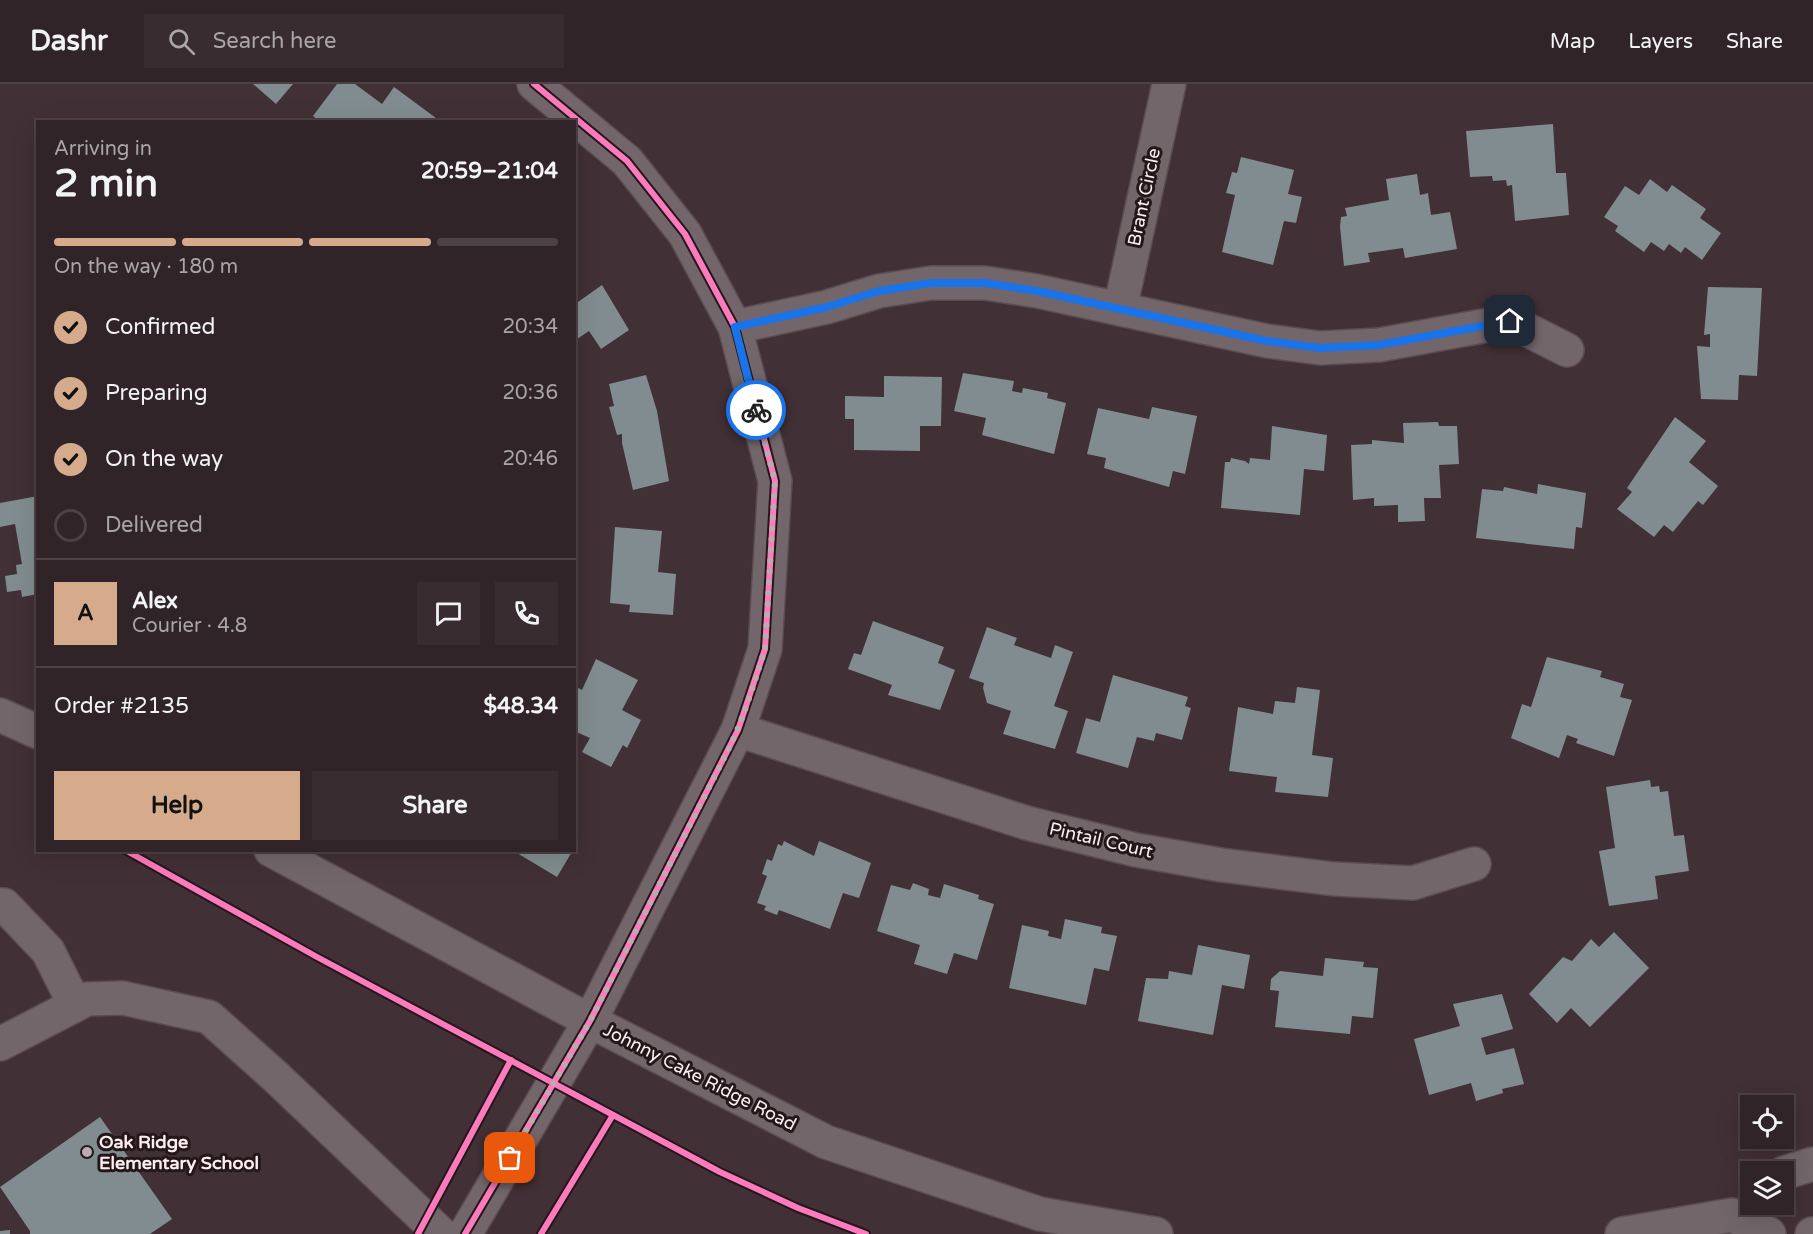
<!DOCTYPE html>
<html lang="en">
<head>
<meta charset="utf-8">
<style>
  body { margin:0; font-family:"Varela Round",sans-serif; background:#392c30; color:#f1f3f6; height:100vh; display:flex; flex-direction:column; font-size:22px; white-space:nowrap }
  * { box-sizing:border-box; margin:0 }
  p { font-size:20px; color:#a8a4a8 }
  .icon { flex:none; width:33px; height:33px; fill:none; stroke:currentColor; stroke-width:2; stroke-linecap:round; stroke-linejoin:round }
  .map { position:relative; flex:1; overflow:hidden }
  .details { position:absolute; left:36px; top:36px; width:540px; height:732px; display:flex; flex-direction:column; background:#312428; border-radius:0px; box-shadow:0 6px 24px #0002,0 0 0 2px #4c4145 }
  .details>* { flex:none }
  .controls { position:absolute; left:1740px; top:1011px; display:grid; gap:12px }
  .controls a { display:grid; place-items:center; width:54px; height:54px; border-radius:0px; background:#312428; box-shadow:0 6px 24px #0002,0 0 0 2px #4c4145; font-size:30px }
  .pin { position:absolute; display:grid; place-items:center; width:51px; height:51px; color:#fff; margin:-26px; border-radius:12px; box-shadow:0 3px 9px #0006 }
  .courier { position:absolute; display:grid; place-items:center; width:60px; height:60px; margin:-30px; border:4px solid #1a73e8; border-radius:50%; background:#fff; color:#222; box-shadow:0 2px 8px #0007 }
  .overview em { font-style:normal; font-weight:700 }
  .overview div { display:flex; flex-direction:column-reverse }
  .overview { display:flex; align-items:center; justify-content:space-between; height:102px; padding:0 18px }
  h1 { font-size:39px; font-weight:700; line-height:45px }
  .bar { display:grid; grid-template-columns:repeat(4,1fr); gap:9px 6px; align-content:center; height:72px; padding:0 18px }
  .bar i { height:8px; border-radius:4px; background:#4c4145 }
  .bar .on { background:#d6ab8b }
  .bar p { grid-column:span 4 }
  .line { display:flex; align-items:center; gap:15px; padding:0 18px; border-top:2px solid #4c4145 }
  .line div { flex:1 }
  .round { display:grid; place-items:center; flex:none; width:63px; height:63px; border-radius:0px; background:#392c30 }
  ol { padding:0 18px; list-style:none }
  li { display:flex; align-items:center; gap:18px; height:66px }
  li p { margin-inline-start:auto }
  li .icon { padding:6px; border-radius:50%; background:#d6ab8b; color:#111; stroke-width:4 }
  li:last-child { color:#a8a4a8 }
  li i { width:33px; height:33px; border:3px solid #4c4145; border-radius:50% }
  .cta { display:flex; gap:12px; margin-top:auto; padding:12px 18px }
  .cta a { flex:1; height:69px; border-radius:0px; background:#d6ab8b; color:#111; font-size:24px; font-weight:700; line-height:69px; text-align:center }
  .cta a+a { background:#392c30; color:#f1f3f6 }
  header { display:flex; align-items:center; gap:36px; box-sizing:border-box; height:84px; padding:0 30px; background:#312428; border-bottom:2px solid #4c4145 }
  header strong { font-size:28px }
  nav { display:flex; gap:33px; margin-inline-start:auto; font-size:21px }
  .search { width:420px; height:54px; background:#392c30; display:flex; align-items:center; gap:15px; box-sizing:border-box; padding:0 21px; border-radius:0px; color:#a8a4a8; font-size:22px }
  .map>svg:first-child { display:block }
</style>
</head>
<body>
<header>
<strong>Dashr</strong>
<div class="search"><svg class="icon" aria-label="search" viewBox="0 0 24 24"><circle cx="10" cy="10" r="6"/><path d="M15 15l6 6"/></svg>Search here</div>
<nav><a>Map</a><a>Layers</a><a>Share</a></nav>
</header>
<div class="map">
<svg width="1813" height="1150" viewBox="0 0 1813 1150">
  <rect width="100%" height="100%" fill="#413035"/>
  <g fill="#808c8f">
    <path d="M253,0H293L276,20Z"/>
    <path d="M337,0H355L382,20L394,3L436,34L433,38H320L313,32Z"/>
    <path d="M1553,40L1556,89H1566L1569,131L1515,137L1512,101L1507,102L1506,96L1493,97L1492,92L1470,93L1466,47Z"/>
    <path d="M1241,73L1294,86L1288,110L1302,113L1296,139L1284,137L1273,181L1222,168L1235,111L1226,109L1232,88L1237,89Z"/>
    <path d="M1417,90L1420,111L1428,109L1431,131L1450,128L1457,165L1405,174L1403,164L1368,169L1370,178L1344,182L1340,143L1341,133L1347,132L1345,124L1389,116L1386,95Z"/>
    <path d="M1650,95L1667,108L1672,101L1706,125L1700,134L1721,149L1702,176L1685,163L1681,169L1669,160L1664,167L1651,158L1644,168L1615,147L1618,142L1604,133L1625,102L1639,111Z"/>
    <path d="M602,201L629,246L601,265L589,247L574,257V213L578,218Z"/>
    <path d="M1708,203L1762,204L1757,292L1739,291L1738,316L1701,315L1697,262L1710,263V250L1704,251Z"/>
    <path d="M963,289L1014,297L1012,307L1022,309L1023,304L1048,309L1047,314L1066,319L1054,370L982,351L986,334L954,327Z"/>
    <path d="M646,291L657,327L669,397L633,406L622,359V350L617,351L609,323L614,322L609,300Z"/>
    <path d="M884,292L942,293L941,342H920V367L854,366V335H845V312L884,313Z"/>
    <path d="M1152,323L1197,332L1185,390L1173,387L1169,403L1104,384L1106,374L1087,370L1098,324L1149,335Z"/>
    <path d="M1675,333L1706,357L1689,378L1718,402L1703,421L1698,417L1673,448L1664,441L1654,453L1617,425L1632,408L1627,404Z"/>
    <path d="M1438,338L1439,342H1457L1459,380L1439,381L1441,414H1424L1425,437L1398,438V421L1374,422V414L1353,416L1351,361L1372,360V356L1404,359L1403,339Z"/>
    <path d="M1272,342L1327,351L1324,387L1304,385L1300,431L1221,424L1225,378H1230L1231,374L1245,377L1249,380L1250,374L1270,376Z"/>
    <path d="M1538,400L1586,409L1582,444L1576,443L1574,465L1476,454L1482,405L1503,407L1504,403L1537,410Z"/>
    <path d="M38,412V510L22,513L21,506L7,508L5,492L17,490L16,481L22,480L15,440L0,443V419Z"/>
    <path d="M615,443L662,447L658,488L676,490L673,531L629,528L630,521L610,519Z"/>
    <path d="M873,537L944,563L938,579L955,586L940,626L888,611L892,601L848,585L854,569L861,571Z"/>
    <path d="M987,543L1017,554L1014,561L1051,574L1055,561L1073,568L1054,622L1068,627L1055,665L1003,650L1011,627L987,619L983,604L984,599L969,594Z"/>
    <path d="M1547,573L1602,587L1600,593L1624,600L1620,613L1632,616L1614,672L1576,659L1578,655L1567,651L1559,674L1511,654L1522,620L1531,623Z"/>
    <path d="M596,575L638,596L622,626L641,636L627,664L623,661L611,683L582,668L590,654L574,647V611L578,604L582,606Z"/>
    <path d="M1113,591L1188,613L1185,622L1191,624L1182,656L1156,649L1154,657L1137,653L1128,684L1076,669L1086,634L1100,638Z"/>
    <path d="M1297,603L1320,606L1312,671L1333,674L1328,713L1275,708L1277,693L1229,687L1238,623L1273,630L1275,617L1295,619Z"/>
    <path d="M1650,696L1651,703L1659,702L1660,708L1668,707L1674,752L1684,751L1689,787L1655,792L1658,815L1609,822L1599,767L1615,764L1606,703Z"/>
    <path d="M784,757L814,772L819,757L871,779L859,814L843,809L830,845L779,826L777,831L764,826L766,822L757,819L767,792L762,790L767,775L772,777L778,760L782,762Z"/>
    <path d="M512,766H573L557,793Z"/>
    <path d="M913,799L929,805L928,811L940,814L944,800L979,811L978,815L994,820L977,876L954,869L947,890L914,880L920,861L877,847L891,801L910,806Z"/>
    <path d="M1065,835L1102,843L1101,849L1117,852L1109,887L1094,884L1086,921L1009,904L1022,841L1049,847L1048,852L1061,855Z"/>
    <path d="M1614,848L1649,884L1590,943L1571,924L1557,939L1529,910L1563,873L1572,877L1591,855L1599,863Z"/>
    <path d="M1198,861L1250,871L1244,905L1222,901L1213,951L1138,937L1146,894L1168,895L1169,887L1192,891Z"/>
    <path d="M1325,874L1364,878L1363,883L1378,884L1373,934L1352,932L1350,950L1275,943L1279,907L1270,906L1271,895L1280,887L1323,892Z"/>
    <path d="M1502,910L1513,945L1481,954L1486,971L1514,964L1524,1000L1502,1005L1503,1009L1476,1017L1471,999L1429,1011L1414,955L1460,942L1453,920Z"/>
    <path d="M100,1033L172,1135L150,1150H30V1147L0,1103Z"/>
    <path d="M10,1146V1150H0V1147Z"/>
  </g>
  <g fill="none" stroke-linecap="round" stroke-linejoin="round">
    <g stroke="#5a4c50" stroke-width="36">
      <g id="minor">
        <path d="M1120,225L1169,0"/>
        <path d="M735,243L827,223L879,207L931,199H985L1037,207L1267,257L1320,264L1379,261L1510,237L1567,266"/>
        <path d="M0,631L38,648"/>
        <path d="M738,646L1027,739L1136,766L1221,781L1334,795L1413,799L1474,780"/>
        <path d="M271,766L590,937L826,1058L1040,1130L1156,1150"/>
        <path d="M0,821H4L48,867L75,921"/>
        <path d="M0,960L87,915L123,914L209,933L276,993L441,1150"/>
        <path d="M1784,1089L1813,1080"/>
        <path d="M465,1150L590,937L738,646L765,565L775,397L735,243L685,150L627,77L534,0"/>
        <path d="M1622,1150L1732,1131L1769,1150"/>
        <path d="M1812,1150H1813"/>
      </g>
    </g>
    <use href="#minor" stroke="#72666a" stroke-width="33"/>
    <g stroke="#24171a" stroke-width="10">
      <g id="cycleway">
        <path d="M125,766L317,873L720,1088L798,1124L866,1150"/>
        <path d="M418,1150L511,976"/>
        <path d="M465,1150L590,937L738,646L765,565L775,397L735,243L685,150L627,77L534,0"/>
        <path d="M541,1150L613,1031"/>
      </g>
    </g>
    <use href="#cycleway" stroke="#fd7abc" stroke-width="6"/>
  </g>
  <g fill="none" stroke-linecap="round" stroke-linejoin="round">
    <path stroke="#bbacaf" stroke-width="6" stroke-dasharray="0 10.8" d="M510,1074L590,937L728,666C744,634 754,599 765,565L775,397L756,326"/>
    <path stroke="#1a73e8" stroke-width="8" d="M756,326L735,243L827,223L879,207L931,199H985L1037,207L1267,257L1320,264L1379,261L1510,237"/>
  </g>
  <circle fill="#bbacaf" stroke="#24171a" stroke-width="2" cx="87" cy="1068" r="6"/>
  <g text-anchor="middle" stroke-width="6" stroke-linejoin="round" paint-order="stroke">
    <g font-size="18" fill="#fdeef1" stroke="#24171a">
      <text transform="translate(1144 113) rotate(-78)" y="6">Brant Circle</text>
      <text transform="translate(1101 756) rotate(13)" y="6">Pintail Court</text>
      <text transform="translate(700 993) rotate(27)" y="6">Johnny Cake Ridge Road</text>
    </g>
    <g font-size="18" font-weight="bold" fill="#fdeef1" stroke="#24171a" text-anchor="start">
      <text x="99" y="1064">Oak Ridge<tspan x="99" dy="21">Elementary School</tspan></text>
    </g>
  </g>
</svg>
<div class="controls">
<a><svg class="icon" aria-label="locate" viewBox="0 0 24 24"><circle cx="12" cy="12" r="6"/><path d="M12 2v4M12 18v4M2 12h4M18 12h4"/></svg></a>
<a><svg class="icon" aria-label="layers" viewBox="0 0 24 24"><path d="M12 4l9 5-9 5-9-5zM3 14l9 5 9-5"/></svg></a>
</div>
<div class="pin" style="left:510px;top:1074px;background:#ea580c"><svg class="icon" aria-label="bag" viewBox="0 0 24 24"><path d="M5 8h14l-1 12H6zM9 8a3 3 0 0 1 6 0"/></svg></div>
<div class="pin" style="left:1510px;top:237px;background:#1f2937"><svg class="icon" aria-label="home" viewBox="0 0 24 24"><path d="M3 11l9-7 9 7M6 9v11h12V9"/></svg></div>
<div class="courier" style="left:756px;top:326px"><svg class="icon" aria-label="bike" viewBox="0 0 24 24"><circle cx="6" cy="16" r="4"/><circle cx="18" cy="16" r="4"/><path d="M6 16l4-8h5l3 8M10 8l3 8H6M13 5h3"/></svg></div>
<section class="details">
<div class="overview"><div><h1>2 min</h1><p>Arriving in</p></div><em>20:59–21:04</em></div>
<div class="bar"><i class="on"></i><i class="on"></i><i class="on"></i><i></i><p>On the way · 180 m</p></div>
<ol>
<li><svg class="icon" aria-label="check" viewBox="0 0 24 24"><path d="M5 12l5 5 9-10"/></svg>Confirmed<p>20:34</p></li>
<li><svg class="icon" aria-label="check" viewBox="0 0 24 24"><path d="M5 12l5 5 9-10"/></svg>Preparing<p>20:36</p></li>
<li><svg class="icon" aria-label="check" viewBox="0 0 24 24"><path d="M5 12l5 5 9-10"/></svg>On the way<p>20:46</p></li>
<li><i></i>Delivered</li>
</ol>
<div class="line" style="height:108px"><b class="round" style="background:#d6ab8b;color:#111">A</b><div><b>Alex</b><p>Courier · 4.8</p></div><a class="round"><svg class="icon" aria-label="chat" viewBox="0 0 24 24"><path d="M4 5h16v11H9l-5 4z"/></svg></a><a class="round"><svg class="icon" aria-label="phone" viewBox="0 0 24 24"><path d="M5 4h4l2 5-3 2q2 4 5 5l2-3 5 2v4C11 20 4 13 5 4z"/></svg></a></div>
<div class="line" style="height:78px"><div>Order #2135</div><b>$48.34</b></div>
<div class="cta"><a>Help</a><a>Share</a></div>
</section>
</div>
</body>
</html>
